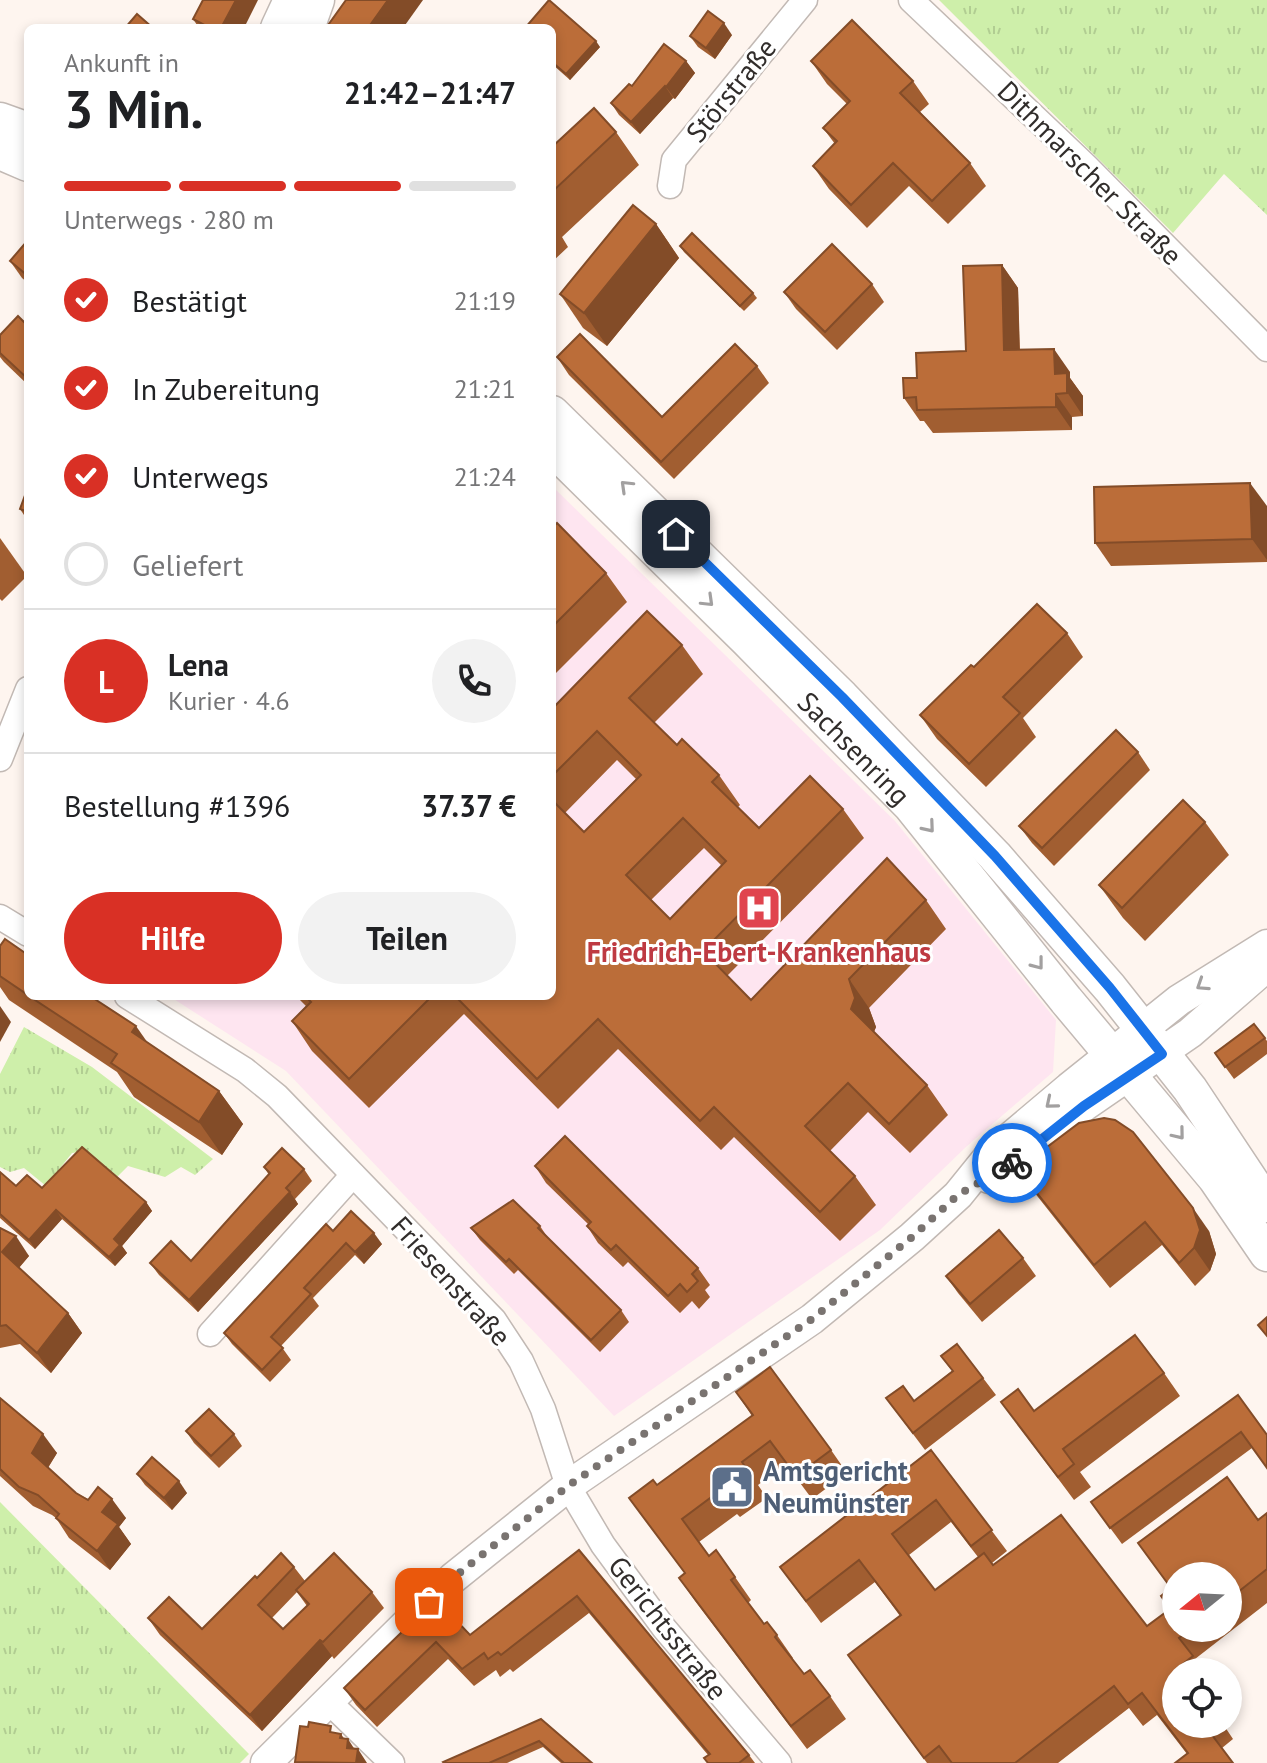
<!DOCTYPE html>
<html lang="de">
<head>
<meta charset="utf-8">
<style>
  body { margin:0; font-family:"PT Sans",sans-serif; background:#f2f2f2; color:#202124; height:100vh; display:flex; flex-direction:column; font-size:30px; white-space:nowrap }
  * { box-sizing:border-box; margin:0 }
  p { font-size:26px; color:#757577 }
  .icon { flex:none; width:44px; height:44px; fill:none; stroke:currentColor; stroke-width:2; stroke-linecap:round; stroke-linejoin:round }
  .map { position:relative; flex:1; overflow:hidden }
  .panel { position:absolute; left:24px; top:24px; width:532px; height:976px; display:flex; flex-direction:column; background:#fff; border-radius:12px; box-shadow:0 4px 12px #0003 }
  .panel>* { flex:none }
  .needle { width:52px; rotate:252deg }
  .tools { position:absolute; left:1162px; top:1562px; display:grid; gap:16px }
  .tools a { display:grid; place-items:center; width:80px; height:80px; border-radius:50%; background:#fff; box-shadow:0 4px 12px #0003; font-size:40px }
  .pin { position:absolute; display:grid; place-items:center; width:68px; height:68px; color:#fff; margin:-34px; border-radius:16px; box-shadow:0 4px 12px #0006 }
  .courier { position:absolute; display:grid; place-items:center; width:80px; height:80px; margin:-40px; border:6px solid #1a73e8; border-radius:50%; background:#fff; color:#222; box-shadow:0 2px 10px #0007 }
  .overview em { font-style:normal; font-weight:600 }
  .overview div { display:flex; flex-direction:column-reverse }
  .overview { display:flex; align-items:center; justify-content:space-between; height:136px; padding:0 40px }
  h1 { font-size:52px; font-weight:600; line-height:60px }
  .bar { display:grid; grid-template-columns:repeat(4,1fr); gap:12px 8px; align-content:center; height:96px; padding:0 40px }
  .bar i { height:10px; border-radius:6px; background:#e0e0e0 }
  .bar .active { background:#d93025 }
  .bar p { grid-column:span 4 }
  .line { display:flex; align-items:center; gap:20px; padding:0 40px; border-top:2px solid #e0e0e0 }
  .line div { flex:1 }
  .round { display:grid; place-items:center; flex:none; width:84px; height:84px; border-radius:42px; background:#f2f2f2 }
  ol { padding:0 40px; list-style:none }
  li { display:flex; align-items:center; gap:24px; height:88px }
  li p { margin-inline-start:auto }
  li .icon { padding:8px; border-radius:50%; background:#d93025; color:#fff; stroke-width:4 }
  li:last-child { color:#757577 }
  li i { width:44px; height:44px; border:4px solid #e0e0e0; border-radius:50% }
  .primary-button { display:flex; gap:16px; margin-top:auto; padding:16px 40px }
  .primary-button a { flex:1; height:92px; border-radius:48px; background:#d93025; color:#fff; font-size:32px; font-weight:600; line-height:92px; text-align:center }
  .primary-button a+a { background:#f2f2f2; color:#202124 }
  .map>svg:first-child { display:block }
</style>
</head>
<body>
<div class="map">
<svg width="1267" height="1763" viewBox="0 0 1267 1763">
  <defs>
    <pattern id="park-tufts" width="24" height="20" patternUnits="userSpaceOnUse" patternTransform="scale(2)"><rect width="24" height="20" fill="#ceefaa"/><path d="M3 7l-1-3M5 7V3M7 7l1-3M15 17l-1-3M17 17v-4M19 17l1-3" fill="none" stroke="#b1cd92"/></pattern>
  </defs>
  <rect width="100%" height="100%" fill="#fef5ef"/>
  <path fill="#fee5f0" d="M552,486L895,821L1056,1020L1053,1072L967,1146L880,1230L614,1416L286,1071L169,996H552Z"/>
  <g fill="url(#park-tufts)">
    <path d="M939,0H1267V215L1224,174L1173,233Z"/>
    <path d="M24,1027L92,1067L213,1159L195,1175L181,1167L165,1177L128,1166L117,1177L87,1151L72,1153L46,1186L24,1168L10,1172L0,1167V1074Z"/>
    <path d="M0,1502L249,1754L240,1763H0Z"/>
  </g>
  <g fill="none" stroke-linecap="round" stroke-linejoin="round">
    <g stroke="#c2b9b4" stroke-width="27">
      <g id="minor">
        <path d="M911,0L1086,166L1267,349"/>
        <path d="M670,186L674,160L805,0"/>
        <path d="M0,759L28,689"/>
        <path d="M0,917L28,934"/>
        <path d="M127,996L245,1070L277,1096L494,1320L521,1361L543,1409L568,1486L603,1545L664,1628L779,1763"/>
        <path d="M210,1334L353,1175"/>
        <path d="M328,1701L392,1763"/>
      </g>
    </g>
    <g stroke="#c2b9b4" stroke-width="33">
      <g id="tertiary">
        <path d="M989,1178L1004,1170L1084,1106L1190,1033L1267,966"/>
        <path d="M266,1763L453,1578L568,1486L812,1319L912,1237L958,1195L992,1153L1069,1088L1179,1000L1267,945"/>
      </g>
    </g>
    <g stroke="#c2b9b4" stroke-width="37">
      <g id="secondary">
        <path d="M278,28L291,0"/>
        <path d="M307,28L317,0"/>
        <path d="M0,120L28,130"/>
        <path d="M0,152L28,164"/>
        <path d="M552,413L842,697L995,856L1110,988L1190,1089L1267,1205"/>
        <path id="s1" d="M552,448L747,640L910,805L1066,1000L1215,1178L1267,1254"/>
      </g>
    </g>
    <use href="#minor" stroke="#fff" stroke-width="24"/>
    <use href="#tertiary" stroke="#fff" stroke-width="30"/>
    <use href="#secondary" stroke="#fff" stroke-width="34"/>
  </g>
  <g fill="#a15e31" fill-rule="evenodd">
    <path d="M193,19L244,28H199Z"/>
    <path d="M552,28L600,47L570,80L552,64Z"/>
    <path d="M732,35L715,59L698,47L690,36Z"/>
    <path d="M686,61L695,73L675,99L673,98L640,134L619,115L611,103L632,86Z"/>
    <path d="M811,61L913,81L929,104L920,112L970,163L986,186L948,224L909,186L867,228L829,189L813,166L835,144L823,128L847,104L827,84Z"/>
    <path d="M616,132L639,165L562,237L568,247L552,262V147Z"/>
    <path d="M656,224L679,258L607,346L583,328L560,294Z"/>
    <path d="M28,240V283L22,278L10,261Z"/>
    <path d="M680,246L753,293L757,298L744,311L684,252Z"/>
    <path d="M1002,265L1018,288L1020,350L1070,372V378L1083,396V416L1072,417V430L933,433L924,421H920L904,398L917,378L966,351Z"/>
    <path d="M872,284L884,302L837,350L796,309L784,292Z"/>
    <path d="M28,326V385L4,362L0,357V335Z"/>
    <path d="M557,357L662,417L757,366L769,383L674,479L569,375Z"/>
    <path d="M28,487V521L20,509Z"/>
    <path d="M1267,506V562L1111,566L1095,543Z"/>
    <path d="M552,528L606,573L627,602L552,677Z"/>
    <path d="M0,538L27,576L2,601L0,599Z"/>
    <path d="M1067,633L1083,657L1023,718L1036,737L986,787L937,739L920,715L974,667Z"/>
    <path d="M682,645L703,674L654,723L677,745L719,775L740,805L738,807L759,828L843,809L864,838L727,976L751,1000L926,900L946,929L869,1008L876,1027L874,1032L927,1085L948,1115L910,1153L868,1112L830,1151L855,1176L876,1205L840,1241L734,1137L721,1150L618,1049L558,1109L464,1014L369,1108L312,1051L292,1021L306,1006L296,996H552V709ZM617,760L636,779L584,832L565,813ZM704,848L722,866L670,919L651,900Z"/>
    <path d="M1138,752L1150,770L1054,866L1032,843L1019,826Z"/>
    <path d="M1205,822L1229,855L1145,941L1123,918L1099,885Z"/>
    <path d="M0,946L28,955V996H90L147,1042L219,1091L243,1124L222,1155L134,1097L117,1072L9,1000L0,987Z"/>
    <path d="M1254,1024L1267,1041V1054L1234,1079L1215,1053Z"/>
    <path d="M535,1166L698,1268L710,1285L705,1290L710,1297L699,1309L692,1301L680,1313L628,1262L623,1267L598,1243L587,1226L588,1224L546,1183Z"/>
    <path d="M264,1167L304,1169L312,1181L295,1199L298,1204L198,1312L159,1275L150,1263L191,1261L269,1175Z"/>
    <path d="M1018,1169L1209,1231L1216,1254L1210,1271L1195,1286L1162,1245L1110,1288L1034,1192Z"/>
    <path d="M0,1172L16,1186L42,1188L146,1202L152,1211L122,1246L127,1253L115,1266L62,1219L35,1249L0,1218Z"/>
    <path d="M540,1226L548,1238L621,1310L629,1322L600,1352L518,1270L514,1274L480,1240L471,1228Z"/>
    <path d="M0,1228L29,1256L19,1268L68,1313L82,1333L51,1373L20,1344L0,1348Z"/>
    <path d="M333,1231L382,1244L364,1264L355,1255L313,1298L319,1306L281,1346L291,1360L270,1382L232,1344L224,1333Z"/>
    <path d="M1023,1258L1036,1276L982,1322L958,1293L946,1276Z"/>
    <path d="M941,1356L983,1378L996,1395L925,1450L886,1398L914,1401L952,1371Z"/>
    <path d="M1164,1373L1180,1396L1080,1472L1091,1487L1074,1500L1001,1402L1034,1411Z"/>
    <path d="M736,1392L831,1450L847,1473L812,1499L786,1464L758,1485L767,1498L740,1517L737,1514L699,1542L709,1556L735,1577L751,1600L748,1603L764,1624L777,1635L793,1658L792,1659L804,1674L830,1696L846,1719L807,1749L695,1601L679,1578L685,1573L629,1498L657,1485L752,1416Z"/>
    <path d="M1238,1395L1252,1448L1122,1544L1091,1502Z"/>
    <path d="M0,1399L57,1453L48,1468L76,1493L126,1518L119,1527L131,1544L110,1570L69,1538L56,1518L52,1515L33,1506L0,1476Z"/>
    <path d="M186,1431L234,1434L242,1446L219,1468L194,1443Z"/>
    <path d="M931,1450L1007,1551L992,1563L993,1565L1147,1626L1170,1609L1171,1588L1138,1543L1258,1520L1267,1513V1603L1195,1659L1205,1672H1176V1724H1223L1233,1739L1222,1748L1187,1754L1157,1715L1143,1726L1129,1708L1058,1763H927L848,1655L900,1616L875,1582L821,1623L780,1567ZM951,1522L978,1557L935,1590L909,1555ZM1228,1576V1628H1176Z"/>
    <path d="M137,1474L187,1493L172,1510L145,1485Z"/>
    <path d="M579,1550L749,1755L755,1763H707L708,1755L589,1613L513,1672L510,1669L500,1677L496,1670L474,1686L448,1659L377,1727L356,1705L344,1688L436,1599L470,1635Z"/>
    <path d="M294,1567L305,1581L372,1592L384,1608L334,1659L332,1656L262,1731L160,1635L148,1618L202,1629L257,1578ZM297,1592L307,1606L283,1629L272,1618Z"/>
    <path d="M541,1719L592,1763H561L543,1747L507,1763H444Z"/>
  </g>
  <g fill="#834c28">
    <path d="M236,0H258L244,28H221Z"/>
    <path d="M388,0H423L403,28H368Z"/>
    <path d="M724,23L732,35L715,59L706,48Z"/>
    <path d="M596,41L600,47L570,80L566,74Z"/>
    <path d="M686,61L695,73L675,99L666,87Z"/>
    <path d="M665,86L673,98L640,134L631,122Z"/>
    <path d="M656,224L679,258L607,346L584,313Z"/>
    <path d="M1002,265L1018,288L1020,373L1004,350Z"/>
    <path d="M1054,349L1070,372V378L1083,396V416L1055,374Z"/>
    <path d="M1056,394L1072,417V430L1056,407Z"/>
    <path d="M1250,483L1267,506V560L1252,539Z"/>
    <path d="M849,979L869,1008L876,1027L871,1038L851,1009Z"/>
    <path d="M0,1006L11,1022L0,1042Z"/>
    <path d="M136,1026L159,1059L132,1032Z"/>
    <path d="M219,1091L243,1124L222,1155L199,1122Z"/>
    <path d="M290,1192L298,1204L198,1312L189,1300Z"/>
    <path d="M146,1202L152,1211L122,1246L127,1253L115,1266L109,1257L114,1239Z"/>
    <path d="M1193,1208L1209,1231L1216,1254L1210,1271L1194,1248Z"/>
    <path d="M56,1210L62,1219L35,1249L29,1240Z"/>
    <path d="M374,1233L382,1244L364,1264L355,1252Z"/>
    <path d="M16,1236L29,1256L15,1272L2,1252Z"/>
    <path d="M68,1313L82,1333L51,1373L37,1353Z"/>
    <path d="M43,1434L57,1453L45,1472L32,1453Z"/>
    <path d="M179,1481L187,1493L172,1510L164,1498Z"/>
    <path d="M112,1499L126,1518L119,1527L131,1544L110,1570L97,1551L102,1512Z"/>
    <path d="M320,1640L332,1656L262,1731L250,1715Z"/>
    <path d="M341,1734L347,1743L348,1739L357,1753L358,1749L367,1763H356L340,1738Z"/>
  </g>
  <g fill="#bb6d39" stroke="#834c28" stroke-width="2" fill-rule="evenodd">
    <path d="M203,0H236L221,28H210L193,19Z"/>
    <path d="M346,0H388L368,28H326Z"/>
    <path d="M549,0L596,41L566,74L552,62V28H525Z"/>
    <path d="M708,11L724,23L706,48L690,36Z"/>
    <path d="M137,14L153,28H125Z"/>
    <path d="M852,20L913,81L900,93L970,163L932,201L893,163L851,205L813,166L837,141L823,128L850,101L811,61Z"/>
    <path d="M664,44L686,61L666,87L665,86L631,122L611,103L629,84L632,86Z"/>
    <path d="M594,108L616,132L552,192V147Z"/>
    <path d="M633,205L656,224L584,313L560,294Z"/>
    <path d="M692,233L753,293L740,306L680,246Z"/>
    <path d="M28,240V276L10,261Z"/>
    <path d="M832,244L872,284L825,332L784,292Z"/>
    <path d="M1002,265L1004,350L1054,349L1055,374L1067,373V393L1056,394V407L917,410L916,397L904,398L903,378H917L916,353L966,351L963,266Z"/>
    <path d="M18,316L28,326V379L0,353V335Z"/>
    <path d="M580,334L662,417L735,344L757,366L661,462L557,357Z"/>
    <path d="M1250,483L1252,539L1095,543L1094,487Z"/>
    <path d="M28,487V512L20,509Z"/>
    <path d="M557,523L606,573L552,627V528Z"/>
    <path d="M1037,604L1067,633L1003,697L1020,713L969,764L920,715L971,665L974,667Z"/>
    <path d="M647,611L682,645L629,698L677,745L682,739L719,775L712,782L759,828L810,776L843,809L703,951L751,1000L887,858L926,900L849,979L855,998L851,1009L927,1085L889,1124L848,1083L805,1126L855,1176L820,1212L714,1107L700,1121L598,1019L537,1079L455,996H552V800L584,832L641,775L597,731L552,776V709ZM683,818L726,861L670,919L626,875Z"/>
    <path d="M1116,730L1138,752L1042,848L1019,826Z"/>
    <path d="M1183,800L1205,822L1122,908L1099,885Z"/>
    <path d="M5,939L28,955V995L0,976V946Z"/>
    <path d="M29,996H90L136,1026L132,1032L219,1091L199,1122L111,1063L117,1054Z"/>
    <path d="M305,996H432L349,1079L292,1021L311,1002Z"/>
    <path d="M1254,1024L1265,1038L1225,1067L1215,1053Z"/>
    <path d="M1104,1118L1115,1120L1133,1132L1193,1208L1200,1230L1194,1248L1179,1263L1145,1222L1094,1265L1018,1169L1079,1123Z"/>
    <path d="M565,1136L698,1268L692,1274L698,1281L687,1292L680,1284L668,1296L616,1245L611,1250L587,1226L591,1222L535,1166Z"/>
    <path d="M82,1147L146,1202L114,1239L120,1245L109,1257L56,1210L29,1240L0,1214V1172L16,1186L27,1175L42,1188Z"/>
    <path d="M282,1148L304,1169L286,1188L290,1192L189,1300L150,1263L171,1241L191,1261L270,1173L264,1167Z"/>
    <path d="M513,1200L540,1226L538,1228L621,1310L591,1340L509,1259L506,1262L471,1228Z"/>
    <path d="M351,1211L374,1233L355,1252L346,1243L304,1288L311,1294L271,1337L283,1348L262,1370L224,1333L326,1224L333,1231Z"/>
    <path d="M0,1228L16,1236L2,1252L68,1313L37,1353L6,1325L0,1326Z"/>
    <path d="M999,1230L1023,1258L970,1304L946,1276Z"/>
    <path d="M1267,1317V1336L1258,1325Z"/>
    <path d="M1135,1335L1164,1373L1063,1449L1074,1464L1058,1477L1001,1402L1018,1389L1034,1411Z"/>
    <path d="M957,1344L983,1378L913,1433L886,1398L903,1386L914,1401L953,1371L941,1356Z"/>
    <path d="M770,1367L831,1450L796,1476L770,1441L742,1462L751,1475L724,1494L721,1490L682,1519L709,1556L716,1550L735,1577L731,1580L764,1624L767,1622L777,1635L775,1637L804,1674L810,1670L830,1696L791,1726L679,1578L685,1573L629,1498L653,1480L657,1485L753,1415L736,1392Z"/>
    <path d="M1238,1395L1267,1435V1468L1241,1432L1110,1528L1091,1502Z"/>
    <path d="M0,1398L43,1434L32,1453L76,1493L88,1500L98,1487L112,1499L102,1512L118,1524L97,1551L56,1518L59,1514L38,1495L19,1487L0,1469Z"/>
    <path d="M209,1409L234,1434L211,1456L186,1431Z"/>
    <path d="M931,1450L992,1530L971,1546L936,1500L892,1534L935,1590L984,1553L993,1565L1061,1515L1147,1626L1170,1609L1161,1596L1171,1588L1138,1543L1227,1477L1258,1520L1267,1513V1569L1228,1600V1576H1176V1628H1192L1179,1638L1193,1656L1179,1667L1183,1672H1176V1724H1210L1206,1727L1233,1763H1175L1188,1753L1142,1693L1128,1704L1114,1686L1015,1763H952L939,1746L924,1758L848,1655L901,1615L859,1560L806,1601L780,1567Z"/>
    <path d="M152,1457L179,1481L164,1498L137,1474Z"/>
    <path d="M579,1550L749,1755L739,1763H708L704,1758L710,1754L577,1596L501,1655L498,1652L488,1659L484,1653L462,1669L436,1642L365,1710L344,1688L436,1599L470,1635Z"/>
    <path d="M281,1553L294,1567L258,1605L283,1629L309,1604L296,1590L334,1553L372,1592L323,1642L320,1640L250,1715L148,1618L169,1597L202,1629L255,1576L257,1578Z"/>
    <path d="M541,1719L592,1763H564L539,1741L489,1763H444L443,1762Z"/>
    <path d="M309,1722L331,1726L330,1732L341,1734L340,1738L348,1739L347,1748L358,1749L356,1763L295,1762L300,1726L308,1727Z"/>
  </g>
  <defs><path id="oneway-chevron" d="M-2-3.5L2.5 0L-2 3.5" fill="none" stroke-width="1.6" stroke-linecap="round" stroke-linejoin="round" transform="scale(2)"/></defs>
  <g stroke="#a2a0a0">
    <use href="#oneway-chevron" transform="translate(626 486) rotate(-136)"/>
    <use href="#oneway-chevron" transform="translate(708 601) rotate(44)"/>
    <use href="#oneway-chevron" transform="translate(929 827) rotate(50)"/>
    <use href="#oneway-chevron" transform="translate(1038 964) rotate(52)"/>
    <use href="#oneway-chevron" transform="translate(1202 985) rotate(147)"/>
    <use href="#oneway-chevron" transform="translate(1051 1103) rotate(140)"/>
    <use href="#oneway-chevron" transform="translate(1179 1134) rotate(51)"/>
  </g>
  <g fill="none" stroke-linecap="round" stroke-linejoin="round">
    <path stroke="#797370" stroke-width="8" stroke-dasharray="0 14.4" d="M429,1602L453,1578L568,1486L812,1319L912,1237L958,1195L1012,1163"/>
    <path stroke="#1a73e8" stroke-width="10" d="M676,534L842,697L995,856L1110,988L1162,1054L1084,1106L1012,1163"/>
  </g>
  <defs>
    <g id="hospital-square" transform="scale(2.3)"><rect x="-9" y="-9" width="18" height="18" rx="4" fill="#e0444e" stroke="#fff"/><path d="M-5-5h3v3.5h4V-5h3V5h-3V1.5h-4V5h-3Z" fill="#fff"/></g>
    <g id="civic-square" transform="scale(2.3)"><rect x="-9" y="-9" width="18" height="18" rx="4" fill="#5c6f8a" stroke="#fff"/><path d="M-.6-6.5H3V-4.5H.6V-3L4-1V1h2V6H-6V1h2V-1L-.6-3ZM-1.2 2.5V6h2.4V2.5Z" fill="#fff"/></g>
  </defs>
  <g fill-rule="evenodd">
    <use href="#hospital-square" x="759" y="908"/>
    <use href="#civic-square" x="732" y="1487"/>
  </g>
  <g text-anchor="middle" stroke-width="6" stroke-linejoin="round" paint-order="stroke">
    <g font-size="28" fill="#312d2b" stroke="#fff">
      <text transform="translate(731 90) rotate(-51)" y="10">Störstraße</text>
      <text transform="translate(1090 173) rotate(45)" y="10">Dithmarscher Straße</text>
      <text dy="10" stroke="none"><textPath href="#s1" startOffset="426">Sachsenring</textPath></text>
      <text transform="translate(451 1281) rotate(48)" y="10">Friesenstraße</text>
      <text transform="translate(668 1628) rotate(52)" y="10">Gerichtsstraße</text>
    </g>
    <g font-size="28" font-weight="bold" fill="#be3a42" stroke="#fff">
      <text x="759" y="962">Friedrich-Ebert-Krankenhaus</text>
    </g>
    <g font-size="28" font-weight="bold" fill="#4e5e75" stroke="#fff" text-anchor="start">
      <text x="763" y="1481">Amtsgericht<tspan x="763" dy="32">Neumünster</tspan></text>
    </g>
  </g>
</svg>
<div class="tools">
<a><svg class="needle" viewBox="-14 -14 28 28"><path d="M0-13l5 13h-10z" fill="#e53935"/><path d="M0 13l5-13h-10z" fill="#757577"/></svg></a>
<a><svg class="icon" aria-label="locate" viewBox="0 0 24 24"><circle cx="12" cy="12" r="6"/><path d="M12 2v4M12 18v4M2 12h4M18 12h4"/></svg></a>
</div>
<div class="pin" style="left:429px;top:1602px;background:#ea580c"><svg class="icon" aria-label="bag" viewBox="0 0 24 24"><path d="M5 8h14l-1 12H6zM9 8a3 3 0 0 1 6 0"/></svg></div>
<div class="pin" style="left:676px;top:534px;background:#1f2937"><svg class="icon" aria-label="home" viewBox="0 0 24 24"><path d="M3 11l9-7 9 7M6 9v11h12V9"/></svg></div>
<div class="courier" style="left:1012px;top:1163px"><svg class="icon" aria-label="bike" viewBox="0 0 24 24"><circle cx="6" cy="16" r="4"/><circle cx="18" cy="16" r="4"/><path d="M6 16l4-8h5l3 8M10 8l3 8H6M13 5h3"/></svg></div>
<section class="panel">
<div class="overview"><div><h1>3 Min.</h1><p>Ankunft in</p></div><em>21:42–21:47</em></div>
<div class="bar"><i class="active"></i><i class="active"></i><i class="active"></i><i></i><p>Unterwegs · 280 m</p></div>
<ol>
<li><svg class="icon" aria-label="check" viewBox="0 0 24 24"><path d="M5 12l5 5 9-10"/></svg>Bestätigt<p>21:19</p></li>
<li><svg class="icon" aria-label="check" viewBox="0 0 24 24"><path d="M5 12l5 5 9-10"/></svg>In Zubereitung<p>21:21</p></li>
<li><svg class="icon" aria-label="check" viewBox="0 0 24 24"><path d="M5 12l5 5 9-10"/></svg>Unterwegs<p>21:24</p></li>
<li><i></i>Geliefert</li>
</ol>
<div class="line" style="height:144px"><b class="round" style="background:#d93025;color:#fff">L</b><div><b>Lena</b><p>Kurier · 4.6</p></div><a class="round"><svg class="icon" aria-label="phone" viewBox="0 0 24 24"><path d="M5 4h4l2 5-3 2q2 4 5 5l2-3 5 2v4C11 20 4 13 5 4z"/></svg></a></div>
<div class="line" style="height:104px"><div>Bestellung #1396</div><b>37.37 €</b></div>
<div class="primary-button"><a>Hilfe</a><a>Teilen</a></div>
</section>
</div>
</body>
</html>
